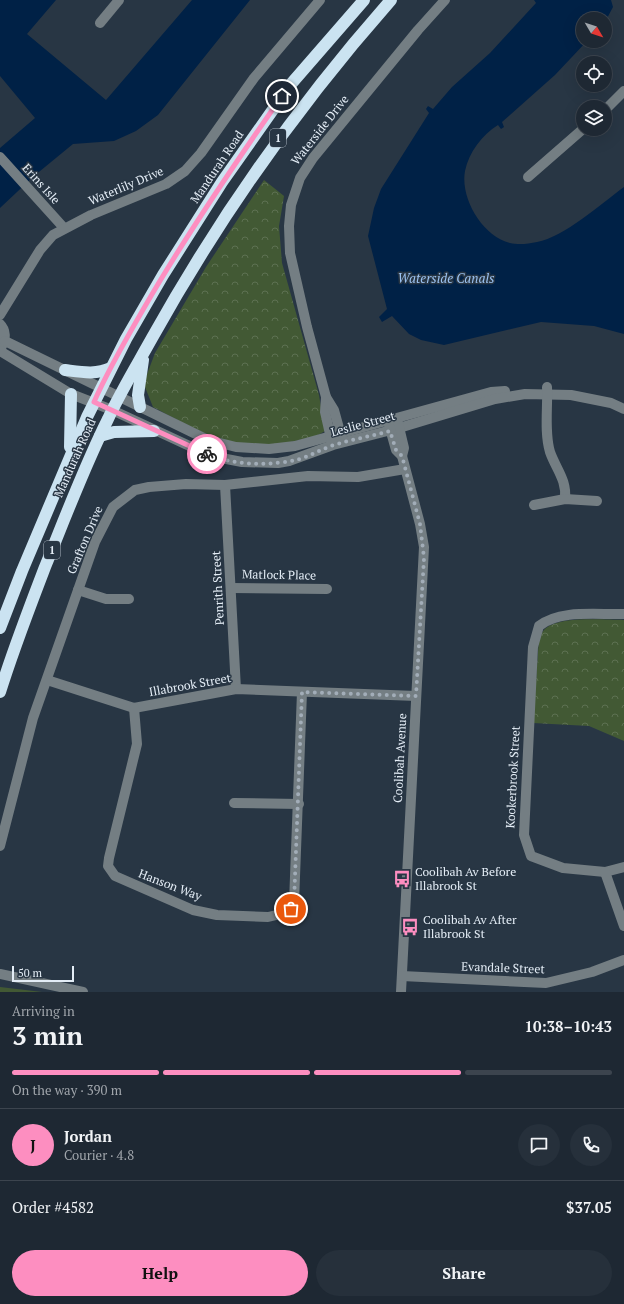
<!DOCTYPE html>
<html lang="en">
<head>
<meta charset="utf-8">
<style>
  body { margin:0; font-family:"PT Serif",serif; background:#26303b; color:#f1f3f6; height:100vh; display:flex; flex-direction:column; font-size:15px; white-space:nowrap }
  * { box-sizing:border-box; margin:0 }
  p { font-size:13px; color:#a1a6ac }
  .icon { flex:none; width:22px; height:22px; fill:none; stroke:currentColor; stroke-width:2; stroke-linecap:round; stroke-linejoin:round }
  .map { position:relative; height:992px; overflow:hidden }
  .panel { display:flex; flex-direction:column; background:#1e2833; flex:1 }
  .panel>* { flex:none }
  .needle { width:26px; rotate:129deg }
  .fabs { position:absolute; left:576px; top:12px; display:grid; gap:8px }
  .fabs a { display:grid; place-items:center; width:36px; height:36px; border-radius:50%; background:#1e2833; box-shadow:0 4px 16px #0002,0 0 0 1px #3c444e; font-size:20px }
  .scale { position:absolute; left:12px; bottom:10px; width:62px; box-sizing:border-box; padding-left:4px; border:2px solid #e4edf6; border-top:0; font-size:11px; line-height:14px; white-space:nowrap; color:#e4edf6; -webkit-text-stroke:3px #283644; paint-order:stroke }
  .pin { position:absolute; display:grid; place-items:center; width:34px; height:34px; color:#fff; margin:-17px; border:2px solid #fff; border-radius:50%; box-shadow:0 1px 4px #0007 }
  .courier { position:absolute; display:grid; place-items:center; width:40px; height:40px; margin:-20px; border:3px solid #fd8ec0; border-radius:50%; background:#fff; color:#222; box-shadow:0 1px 5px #0007 }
  .headline em { font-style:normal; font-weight:700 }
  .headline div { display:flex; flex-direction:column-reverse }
  .headline { display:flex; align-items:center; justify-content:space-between; height:68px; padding:0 12px }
  h1 { font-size:26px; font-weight:700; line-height:30px }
  .bar { display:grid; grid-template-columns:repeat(4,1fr); gap:6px 4px; align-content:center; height:48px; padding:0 12px }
  .bar i { height:5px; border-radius:3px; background:#3c444e }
  .bar .on { background:#fd8ec0 }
  .bar p { grid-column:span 4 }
  .line { display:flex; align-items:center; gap:10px; padding:0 12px; border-top:1px solid #3c444e }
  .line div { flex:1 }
  .round { display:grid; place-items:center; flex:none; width:42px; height:42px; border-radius:21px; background:#26303b }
  .action { display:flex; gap:8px; margin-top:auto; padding:8px 12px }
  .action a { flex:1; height:46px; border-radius:24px; background:#fd8ec0; color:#111; font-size:16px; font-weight:700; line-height:46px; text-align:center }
  .action a+a { background:#26303b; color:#f1f3f6 }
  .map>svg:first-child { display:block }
</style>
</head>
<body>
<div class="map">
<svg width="624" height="992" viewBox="0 0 624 992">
  <defs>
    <pattern id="forest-crowns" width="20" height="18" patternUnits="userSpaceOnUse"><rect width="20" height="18" fill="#425934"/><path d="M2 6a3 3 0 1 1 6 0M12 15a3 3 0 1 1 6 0" fill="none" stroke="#5d7152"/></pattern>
  </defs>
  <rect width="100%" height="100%" fill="#283644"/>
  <g fill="url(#forest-crowns)">
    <path d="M264,180L284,196L279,226L282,263L319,395L325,431C315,438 303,439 291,442C234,453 201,432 153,407L145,387L146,377L155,353L206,267Z"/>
    <path d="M624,620V741L589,726L533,723L539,638C541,635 543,630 546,628C562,616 604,620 624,620Z"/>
    <path d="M0,987L42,992H0Z"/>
  </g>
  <g fill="#002146">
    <path d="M0,0H56L27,34L106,100L192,0H250L158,115L136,131L114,141L73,144L34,176L0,208V148L35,118L0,76Z"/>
    <path d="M534,0H611L613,7L605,22V19H583V41H587L555,75L502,122L504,127L501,129L498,125C482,135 469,152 465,171C460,198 482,236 510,243C518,245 528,244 537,242C564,237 601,204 624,187V334L594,326L541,322L444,345L421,340L409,334L392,316L382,322L379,317L387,309L368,236L374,208L381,189L429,113L426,109L428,106L433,109L452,87L490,53L536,3Z"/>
  </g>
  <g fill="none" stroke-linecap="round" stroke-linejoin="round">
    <g stroke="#747e83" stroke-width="10">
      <path d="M100,23L119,0"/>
      <path d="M605,110L624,91"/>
      <path d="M0,157L64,228"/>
      <path d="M528,177L583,129"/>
      <path d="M0,315L40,250L53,235L91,215L166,184L185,171L201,153L254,78L320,0"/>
      <path d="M0,324C6,330 6,339 2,346"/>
      <path d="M5,341L208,440L236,447L269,449L295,446L491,392L505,391"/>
      <path d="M0,351L71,394L112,410L211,456L242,462L278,463L289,461L333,445L399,428L495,399L525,394L571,395L611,403L624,409"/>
      <path d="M547,387C548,407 544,432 550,452C556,469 567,480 565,499"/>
      <path d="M326,397L325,412L332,443"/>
      <path d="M398,423L404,448L402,456"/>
      <path d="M389,425L396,450L402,456L420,524L424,547L401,992"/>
      <path d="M342,439L334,410L326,397L307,327L290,253L289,226L291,205L300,178L313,158L418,30L445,0"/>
      <path d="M225,485L236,689"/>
      <path d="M534,505L565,499L597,501"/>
      <path d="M231,588L327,589"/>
      <path d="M78,590L106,599H129"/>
      <path d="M624,614C598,615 560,609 539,626L533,647L524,835L531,856L563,868L605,872L624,867"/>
      <path d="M47,680L134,708L236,689L416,696"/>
      <path d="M134,708L137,744L109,858L108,866L115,876L193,910L217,915L268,917L285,913L294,903L302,692"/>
      <path d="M234,803L299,804"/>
      <path d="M0,846L33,718L95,542L113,507L135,490L149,487L186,484L225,485L308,476L358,477L405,469"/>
      <path d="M605,872L624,926"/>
      <path d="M0,974L83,992"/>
      <path d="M402,976L546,983L592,972L624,960"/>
    </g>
    <g stroke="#cbe3f1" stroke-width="12">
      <path d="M65,370C81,372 96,375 111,368"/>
      <path d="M140,407L138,395L143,360"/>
      <path d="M100,436L114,432L154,431"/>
      <path d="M70,447L71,394"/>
      <path d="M0,628L22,571L87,417L126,339L163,275L222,182L291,84L364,0"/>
      <path d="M0,692C13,650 29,609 45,567C65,518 84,467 108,419C121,391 137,365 152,338C220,216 299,104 391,0"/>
    </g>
  </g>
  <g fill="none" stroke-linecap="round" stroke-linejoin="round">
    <path stroke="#a2adb8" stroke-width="4" stroke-dasharray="0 7.2" d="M207,454C234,466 271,466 300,459C312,455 322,449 334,445C353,439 372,436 390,431L396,450L402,456L420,524L424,558L416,696L302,692L294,903L291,909"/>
    <path stroke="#fd8ec0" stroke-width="5" d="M207,454L94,402C108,370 126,339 144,308C186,235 233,166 282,96"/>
  </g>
  <defs>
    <g id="bus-bare" transform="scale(1.38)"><path d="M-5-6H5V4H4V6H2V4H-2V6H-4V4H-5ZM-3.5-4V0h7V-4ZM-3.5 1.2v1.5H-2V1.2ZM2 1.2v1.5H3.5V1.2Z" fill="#fd8ec0" stroke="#283644" stroke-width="2.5" paint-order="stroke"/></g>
  </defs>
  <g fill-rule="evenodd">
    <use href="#bus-bare" x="402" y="879"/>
    <use href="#bus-bare" x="410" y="927"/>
  </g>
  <g text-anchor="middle" stroke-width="3" stroke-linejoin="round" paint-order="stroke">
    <g fill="#283644" stroke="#acb6c1" stroke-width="1">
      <rect x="270" y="129" width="16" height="18" rx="3"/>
      <rect x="44" y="541" width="16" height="18" rx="3"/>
    </g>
    <g font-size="11" font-weight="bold" fill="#e4edf6">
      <text x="278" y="142">1</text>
      <text x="52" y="554">1</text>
    </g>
    <g font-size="12" fill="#e4edf6" stroke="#283644">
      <text transform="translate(320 130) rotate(-52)" y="4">Waterside Drive</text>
      <text transform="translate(217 167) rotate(-56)" y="4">Mandurah Road</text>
      <text transform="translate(41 184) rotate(48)" y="4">Erins Isle</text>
      <text transform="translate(126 186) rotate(-23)" y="4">Waterlily Drive</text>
      <text transform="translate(363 424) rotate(-15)" y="4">Leslie Street</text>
      <text transform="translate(75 458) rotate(-66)" y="4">Mandurah Road</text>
      <text transform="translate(85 540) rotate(-67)" y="4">Grafton Drive</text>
      <text transform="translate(279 575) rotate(1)" y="4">Matlock Place</text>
      <text transform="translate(218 588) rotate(-93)" y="4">Penrith Street</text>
      <text transform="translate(190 685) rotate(-10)" y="4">Illabrook Street</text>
      <text transform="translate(400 758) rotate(-87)" y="4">Coolibah Avenue</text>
      <text transform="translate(513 777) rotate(-87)" y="4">Kookerbrook Street</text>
      <text transform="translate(170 885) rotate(21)" y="4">Hanson Way</text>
      <text transform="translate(503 968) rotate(2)" y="4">Evandale Street</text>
    </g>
    <g font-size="12" fill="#e4edf6" stroke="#283644" text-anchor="start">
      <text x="415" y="876">Coolibah Av Before<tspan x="415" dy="14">Illabrook St</tspan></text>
      <text x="423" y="924">Coolibah Av After<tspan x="423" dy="14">Illabrook St</tspan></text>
    </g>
    <g font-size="13" font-style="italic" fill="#9bc2f1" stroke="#283644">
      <text x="446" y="283">Waterside Canals</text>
    </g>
  </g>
</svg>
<div class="fabs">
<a><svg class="needle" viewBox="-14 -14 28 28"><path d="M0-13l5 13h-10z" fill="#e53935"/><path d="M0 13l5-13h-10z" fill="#a1a6ac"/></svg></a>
<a><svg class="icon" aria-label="locate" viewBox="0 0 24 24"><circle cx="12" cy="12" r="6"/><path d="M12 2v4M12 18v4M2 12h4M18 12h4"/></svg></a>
<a><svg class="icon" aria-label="layers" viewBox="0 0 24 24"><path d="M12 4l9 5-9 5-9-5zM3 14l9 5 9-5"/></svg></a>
</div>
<div class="scale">50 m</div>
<div class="pin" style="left:291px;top:909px;background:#ea580c"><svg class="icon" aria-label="bag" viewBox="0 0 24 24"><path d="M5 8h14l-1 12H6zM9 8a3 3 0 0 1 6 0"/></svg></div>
<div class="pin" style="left:282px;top:96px;background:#1f2937"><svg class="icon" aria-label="home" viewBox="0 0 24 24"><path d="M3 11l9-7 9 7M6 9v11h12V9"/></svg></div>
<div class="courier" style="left:207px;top:454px"><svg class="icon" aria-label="bike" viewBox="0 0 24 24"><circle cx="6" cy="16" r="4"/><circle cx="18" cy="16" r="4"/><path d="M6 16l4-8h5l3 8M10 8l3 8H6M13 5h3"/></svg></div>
</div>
<section class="panel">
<div class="headline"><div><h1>3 min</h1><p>Arriving in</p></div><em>10:38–10:43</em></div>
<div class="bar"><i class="on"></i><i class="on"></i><i class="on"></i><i></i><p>On the way · 390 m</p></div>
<div class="line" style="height:72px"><b class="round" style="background:#fd8ec0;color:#111">J</b><div><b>Jordan</b><p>Courier · 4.8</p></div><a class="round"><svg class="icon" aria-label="chat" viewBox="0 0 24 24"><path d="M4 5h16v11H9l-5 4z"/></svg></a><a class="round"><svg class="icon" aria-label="phone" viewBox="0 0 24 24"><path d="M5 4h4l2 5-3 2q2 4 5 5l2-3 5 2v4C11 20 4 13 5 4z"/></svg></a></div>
<div class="line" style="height:52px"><div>Order #4582</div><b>$37.05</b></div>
<div class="action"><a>Help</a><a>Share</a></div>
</section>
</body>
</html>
